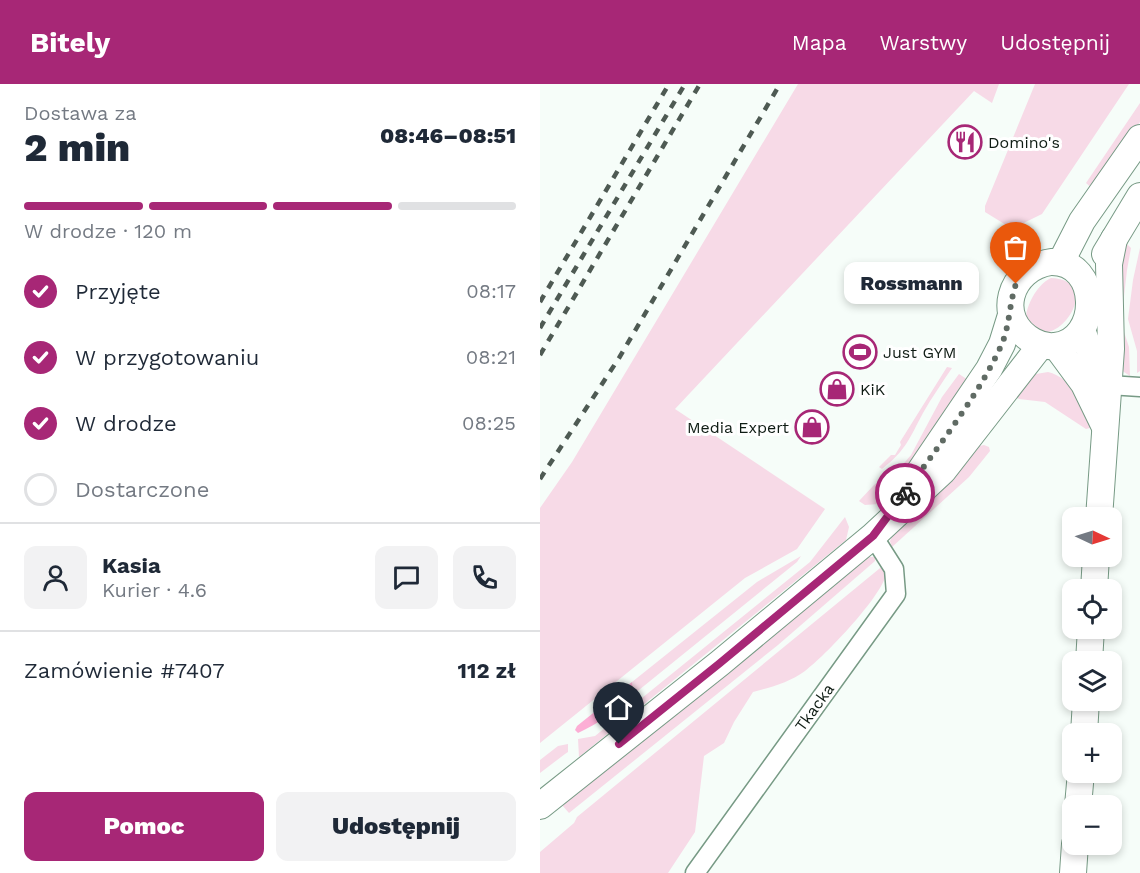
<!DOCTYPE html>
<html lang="pl">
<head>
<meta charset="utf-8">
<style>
  body { margin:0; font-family:"Work Sans",sans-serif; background:#f2f2f3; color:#1f2937; height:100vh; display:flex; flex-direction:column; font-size:22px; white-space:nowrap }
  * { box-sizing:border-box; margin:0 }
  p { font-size:20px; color:#747a83 }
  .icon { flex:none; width:33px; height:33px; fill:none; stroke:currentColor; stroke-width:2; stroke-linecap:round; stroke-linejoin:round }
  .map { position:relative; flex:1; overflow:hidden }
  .drawer { display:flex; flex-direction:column; background:#fff; width:540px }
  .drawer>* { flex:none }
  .needle { width:39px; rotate:94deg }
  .tools { position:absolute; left:522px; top:423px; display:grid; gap:12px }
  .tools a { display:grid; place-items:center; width:60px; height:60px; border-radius:12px; background:#fff; box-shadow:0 3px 9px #0003; font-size:30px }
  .pin { position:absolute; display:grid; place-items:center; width:51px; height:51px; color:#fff; margin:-62px -26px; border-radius:50% 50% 50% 0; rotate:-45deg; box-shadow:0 0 6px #0007 }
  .pin .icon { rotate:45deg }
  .courier { position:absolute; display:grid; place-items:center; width:60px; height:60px; margin:-30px; border:4px solid #a72776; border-radius:50%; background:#fff; color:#222; box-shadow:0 2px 8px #0007 }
  .bubble { position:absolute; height:42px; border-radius:12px; background:#fff; box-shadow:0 3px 9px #0003; font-size:20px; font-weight:800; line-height:42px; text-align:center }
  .summary em { font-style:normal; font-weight:800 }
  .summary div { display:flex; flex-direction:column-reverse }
  .summary { display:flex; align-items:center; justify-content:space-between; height:102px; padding:0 24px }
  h1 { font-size:39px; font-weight:800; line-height:45px }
  .bar { display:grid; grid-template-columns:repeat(4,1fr); gap:9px 6px; align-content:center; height:72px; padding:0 24px }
  .bar i { height:8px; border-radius:4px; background:#e0e1e3 }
  .bar .current { background:#a72776 }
  .bar p { grid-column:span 4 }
  .line { display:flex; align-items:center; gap:15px; padding:0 24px; border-top:2px solid #e0e1e3 }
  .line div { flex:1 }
  .round { display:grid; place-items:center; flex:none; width:63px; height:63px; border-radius:12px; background:#f2f2f3 }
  ol { padding:0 24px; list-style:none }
  li { display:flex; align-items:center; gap:18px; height:66px }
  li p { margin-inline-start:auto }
  li .icon { padding:6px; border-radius:50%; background:#a72776; color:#fff; stroke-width:4 }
  li:last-child { color:#747a83 }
  li i { width:33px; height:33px; border:3px solid #e0e1e3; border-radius:50% }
  .cta { display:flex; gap:12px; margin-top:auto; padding:12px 24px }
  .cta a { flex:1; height:69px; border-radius:12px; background:#a72776; color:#fff; font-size:24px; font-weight:800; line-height:69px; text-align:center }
  .cta a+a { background:#f2f2f3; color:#1f2937 }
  header { display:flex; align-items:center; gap:36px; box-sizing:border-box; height:84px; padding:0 30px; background:#a72776; color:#fff }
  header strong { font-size:28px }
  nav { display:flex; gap:33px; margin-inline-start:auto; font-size:21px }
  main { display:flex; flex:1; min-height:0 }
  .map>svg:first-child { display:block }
</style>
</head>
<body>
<header>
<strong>Bitely</strong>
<nav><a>Mapa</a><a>Warstwy</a><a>Udostępnij</a></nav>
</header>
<main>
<section class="drawer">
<div class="summary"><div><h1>2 min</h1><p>Dostawa za</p></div><em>08:46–08:51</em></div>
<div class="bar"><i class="current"></i><i class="current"></i><i class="current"></i><i></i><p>W drodze · 120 m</p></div>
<ol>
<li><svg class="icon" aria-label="check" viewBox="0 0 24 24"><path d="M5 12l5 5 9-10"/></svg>Przyjęte<p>08:17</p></li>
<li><svg class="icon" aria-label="check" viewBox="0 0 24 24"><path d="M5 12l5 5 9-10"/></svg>W przygotowaniu<p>08:21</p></li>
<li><svg class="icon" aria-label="check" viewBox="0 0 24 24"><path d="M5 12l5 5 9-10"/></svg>W drodze<p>08:25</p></li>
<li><i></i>Dostarczone</li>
</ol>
<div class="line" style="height:108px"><a class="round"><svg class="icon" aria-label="person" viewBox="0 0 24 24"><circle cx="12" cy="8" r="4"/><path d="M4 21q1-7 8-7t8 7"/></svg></a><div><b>Kasia</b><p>Kurier · 4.6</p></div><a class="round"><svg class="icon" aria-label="chat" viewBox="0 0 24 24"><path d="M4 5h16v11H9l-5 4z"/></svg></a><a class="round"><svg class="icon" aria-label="phone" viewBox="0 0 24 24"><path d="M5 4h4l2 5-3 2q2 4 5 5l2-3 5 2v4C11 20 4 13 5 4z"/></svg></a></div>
<div class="line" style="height:78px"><div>Zamówienie #7407</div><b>112 zł</b></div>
<div class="cta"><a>Pomoc</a><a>Udostępnij</a></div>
</section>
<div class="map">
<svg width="600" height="789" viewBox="0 0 600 789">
  <rect width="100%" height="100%" fill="#f6fdf9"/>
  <g fill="#f7dae7">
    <path d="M258,0H459L452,19L434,7L135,325L285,425L257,465L205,494L0,659V424L32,378Z"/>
    <path d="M495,0H589L502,130L467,147L459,154L466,141L445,128V122Z"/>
    <path d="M600,19V38L553,105L546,99Z"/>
    <path d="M584,157L591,164L587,186L581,239L589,263L590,292L581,286L580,165Z"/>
    <path d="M600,164V287L597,289V267L588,235L593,196Z"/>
    <path d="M511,194C565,196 518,266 494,244C491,242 488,236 486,232C488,218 498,200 511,194Z"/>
    <path d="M407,283L412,284C402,299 392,313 383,329C369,355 367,365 342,385L339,383L351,371H355L361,361L360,358Z"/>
    <path d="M508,288C532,294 548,321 550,344L546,345L505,318L479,315L473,311L490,291Z"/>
    <path d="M419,290L431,298L392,357L339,420L325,421L319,417L334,401L360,384L371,371L402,313Z"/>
    <path d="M444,361L449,363L450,367L429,393L352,463L350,457L353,450L435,363Z"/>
    <path d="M305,433L309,443L306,456L39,673L38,655L55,652L270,478Z"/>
    <path d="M261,472L257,478L94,610L92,598L217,498Z"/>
    <path d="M326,473H335V477L238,561L29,729L22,721L35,708Z"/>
    <path d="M345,480C345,485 346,490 345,494C336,518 286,571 265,587C250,598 232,603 213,608L194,638L184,659L164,672L155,748L128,789H0V768L34,739L37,733Z"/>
    <path d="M28,660V668L25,670L0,689V676L18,662Z"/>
  </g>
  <path fill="#fcaed5" d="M92,598L94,610C78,625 58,640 38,649L35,646L37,642Z"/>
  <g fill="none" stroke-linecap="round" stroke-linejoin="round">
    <g stroke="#779a85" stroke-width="21">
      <g id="street">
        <path d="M569,301L600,303"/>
        <path d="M155,789L356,510L354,485L333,452"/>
      </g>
    </g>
    <g stroke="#779a85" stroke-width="28">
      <g id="secondary">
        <path d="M565,170L600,112"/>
        <path d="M511,178C561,177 561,257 515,262C507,263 500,261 493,257C454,235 469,184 511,178Z"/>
        <path d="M521,178L542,137L600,54"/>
        <path d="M542,246L564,304"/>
        <path d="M516,262L544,300L564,341"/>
        <path d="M367,406L449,285L462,260L471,231"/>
        <path d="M559,434L571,265L569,180L574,155"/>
        <path d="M554,506L556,472"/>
        <path d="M549,578L551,544"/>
        <path d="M544,650L546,616"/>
        <path d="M0,722L180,579L333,452L403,387L501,261"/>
        <path d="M538,722L541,688"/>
        <path d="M533,789L535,760"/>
      </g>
    </g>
    <use href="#street" stroke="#fff" stroke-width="18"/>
    <use href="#secondary" stroke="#fff" stroke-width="26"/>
    <g stroke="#4e5a53" stroke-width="4.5" stroke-dasharray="8 8" stroke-linecap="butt">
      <path d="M0,218L129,0"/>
      <path d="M0,244L145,0"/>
      <path d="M0,271L160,0"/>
      <path d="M0,395L79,274L240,0"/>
    </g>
  </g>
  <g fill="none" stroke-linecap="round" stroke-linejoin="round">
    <path stroke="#606b64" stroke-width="6" stroke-dasharray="0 10.8" d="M365,409C398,362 437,314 461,262C470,242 469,220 476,200"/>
    <path stroke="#a72776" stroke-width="8" d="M79,660L180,579L333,452L365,409"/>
  </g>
  <defs>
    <g id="restaurant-ring" transform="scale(1.725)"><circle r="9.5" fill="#fff" stroke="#a72776" stroke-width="1.5"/><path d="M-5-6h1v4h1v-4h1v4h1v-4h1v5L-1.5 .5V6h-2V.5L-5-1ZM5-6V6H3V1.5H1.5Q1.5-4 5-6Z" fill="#a72776"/></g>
    <g id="stadium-ring" transform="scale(1.725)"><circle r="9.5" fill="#fff" stroke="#a72776" stroke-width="1.5"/><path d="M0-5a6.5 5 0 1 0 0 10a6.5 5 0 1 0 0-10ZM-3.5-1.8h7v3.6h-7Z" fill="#a72776"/></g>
    <g id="shop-ring" transform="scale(1.725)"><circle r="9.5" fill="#fff" stroke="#a72776" stroke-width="1.5"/><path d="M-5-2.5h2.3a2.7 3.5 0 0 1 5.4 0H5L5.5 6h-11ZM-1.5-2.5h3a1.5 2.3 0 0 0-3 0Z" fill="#a72776"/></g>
  </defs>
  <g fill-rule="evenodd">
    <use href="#restaurant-ring" x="425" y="58"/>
    <use href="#stadium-ring" x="320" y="268"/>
    <use href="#shop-ring" x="297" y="305"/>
    <use href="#shop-ring" x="272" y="343"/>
  </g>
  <g text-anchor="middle" stroke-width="6" stroke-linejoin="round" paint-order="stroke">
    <g font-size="16" fill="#0f1c14" stroke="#fff" text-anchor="start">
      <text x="448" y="64">Domino's</text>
      <text x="343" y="274">Just GYM</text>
      <text x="320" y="311">KiK</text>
      <text x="249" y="349" text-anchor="end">Media Expert</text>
    </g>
    <g font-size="16" fill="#0f1c14" stroke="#fff">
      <text transform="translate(274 623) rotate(-54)" y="6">Tkacka</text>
    </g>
  </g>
</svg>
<div class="tools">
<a><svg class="needle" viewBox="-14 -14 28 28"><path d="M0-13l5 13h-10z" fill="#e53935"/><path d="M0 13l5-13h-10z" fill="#747a83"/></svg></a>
<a><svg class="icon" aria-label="locate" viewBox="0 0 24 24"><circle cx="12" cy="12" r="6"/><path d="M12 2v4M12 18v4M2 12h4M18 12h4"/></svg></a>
<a><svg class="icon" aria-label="layers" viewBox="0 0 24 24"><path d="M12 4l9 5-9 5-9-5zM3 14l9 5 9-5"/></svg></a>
<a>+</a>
<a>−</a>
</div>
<div class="pin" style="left:476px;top:200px;background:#ea580c"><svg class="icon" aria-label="bag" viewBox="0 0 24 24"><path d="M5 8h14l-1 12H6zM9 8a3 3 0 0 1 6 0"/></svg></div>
<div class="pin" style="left:79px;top:660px;background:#1f2937"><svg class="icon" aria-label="home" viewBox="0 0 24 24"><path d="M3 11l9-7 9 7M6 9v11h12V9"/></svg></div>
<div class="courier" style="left:365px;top:409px"><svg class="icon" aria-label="bike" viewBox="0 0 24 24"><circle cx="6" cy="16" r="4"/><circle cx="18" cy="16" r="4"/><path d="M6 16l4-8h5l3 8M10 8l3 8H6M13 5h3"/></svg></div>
<div class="bubble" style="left:304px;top:178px;width:135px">Rossmann</div>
</div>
</main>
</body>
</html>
